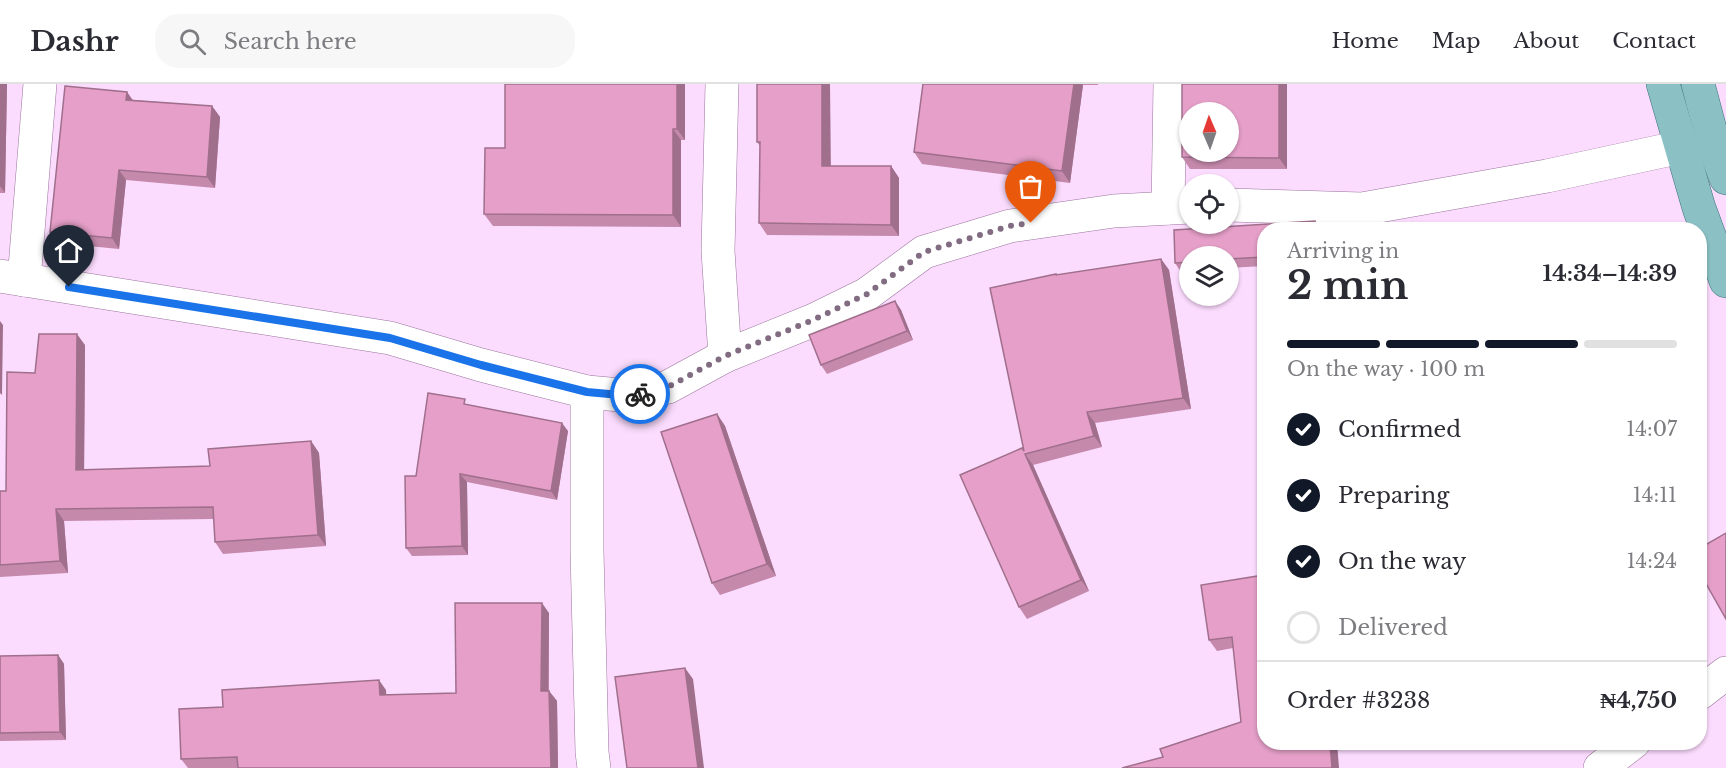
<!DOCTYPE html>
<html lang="en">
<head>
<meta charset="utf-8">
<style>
  body { margin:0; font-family:"Libre Baskerville",serif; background:#f7f7f7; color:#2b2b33; height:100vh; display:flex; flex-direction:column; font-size:22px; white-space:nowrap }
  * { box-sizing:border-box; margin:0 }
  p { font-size:20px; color:#7c7c81 }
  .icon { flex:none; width:33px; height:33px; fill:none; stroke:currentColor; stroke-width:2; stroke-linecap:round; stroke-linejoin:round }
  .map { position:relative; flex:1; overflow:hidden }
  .details { position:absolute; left:1257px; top:138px; width:450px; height:528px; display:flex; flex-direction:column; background:#fff; border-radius:24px; box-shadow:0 2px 4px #0004 }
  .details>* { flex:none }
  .needle { width:39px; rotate:358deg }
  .controls { position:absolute; left:1179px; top:18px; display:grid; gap:12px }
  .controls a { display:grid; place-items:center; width:60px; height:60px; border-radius:50%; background:#fff; box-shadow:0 2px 4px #0004; font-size:30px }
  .pin { position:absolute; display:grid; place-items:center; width:51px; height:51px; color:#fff; margin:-62px -26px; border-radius:50% 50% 50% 0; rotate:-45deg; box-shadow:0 0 6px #0007 }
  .pin .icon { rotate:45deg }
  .courier { position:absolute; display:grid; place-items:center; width:60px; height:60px; margin:-30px; border:4px solid #1a73e8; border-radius:50%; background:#fff; color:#222; box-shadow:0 2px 8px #0007 }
  .summary em { font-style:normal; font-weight:700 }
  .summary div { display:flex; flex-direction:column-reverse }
  .summary { display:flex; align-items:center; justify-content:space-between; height:102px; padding:0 30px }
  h1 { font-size:39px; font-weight:700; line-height:45px }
  .bar { display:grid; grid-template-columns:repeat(4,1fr); gap:9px 6px; align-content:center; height:72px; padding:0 30px }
  .bar i { height:8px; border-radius:4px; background:#e1e1e2 }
  .bar .on { background:#111827 }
  .bar p { grid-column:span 4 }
  .line { display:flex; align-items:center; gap:15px; padding:0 30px; border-top:2px solid #e1e1e2 }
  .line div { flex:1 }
  ol { padding:0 30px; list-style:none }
  li { display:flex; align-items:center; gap:18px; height:66px }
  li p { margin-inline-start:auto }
  li .icon { padding:6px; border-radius:50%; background:#111827; color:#fff; stroke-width:4 }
  li:last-child { color:#7c7c81 }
  li i { width:33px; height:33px; border:3px solid #e1e1e2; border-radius:50% }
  header { display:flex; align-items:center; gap:36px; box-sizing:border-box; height:84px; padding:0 30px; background:#fff; border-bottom:2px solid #e1e1e2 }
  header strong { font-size:28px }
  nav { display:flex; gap:33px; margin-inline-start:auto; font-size:21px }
  .search { width:420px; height:54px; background:#f7f7f7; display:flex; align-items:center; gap:15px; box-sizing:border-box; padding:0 21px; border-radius:24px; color:#7c7c81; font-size:22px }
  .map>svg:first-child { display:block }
</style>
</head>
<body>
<header>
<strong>Dashr</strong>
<div class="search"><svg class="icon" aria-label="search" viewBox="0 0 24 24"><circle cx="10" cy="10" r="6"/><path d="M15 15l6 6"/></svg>Search here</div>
<nav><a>Home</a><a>Map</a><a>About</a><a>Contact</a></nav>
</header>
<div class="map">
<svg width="1726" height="684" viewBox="0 0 1726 684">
  <rect width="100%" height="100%" fill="#fcdcfe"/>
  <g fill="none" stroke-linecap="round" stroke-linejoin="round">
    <g stroke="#99759c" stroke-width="34">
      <g id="minor">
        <path d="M722,0L718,167L725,272"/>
        <path d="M1228,121L1362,125L1547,92L1681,63"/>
        <path d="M1168,124L1170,0"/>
        <path d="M0,192L390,254L481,281L587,308L631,312L668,303L725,272L814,236L867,210L924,168L1010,142L1114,127L1190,123"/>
        <path d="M24,196L40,0"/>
        <path d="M587,308V467L592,668L594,684"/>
        <path d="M1700,609L1726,589"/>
        <path d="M1600,684L1634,658"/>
      </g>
    </g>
    <g stroke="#3e737e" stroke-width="34">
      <g id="major">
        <path d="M1663,0L1699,124L1726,197"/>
        <path d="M1698,0L1716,68L1726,94"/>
      </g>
    </g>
    <use href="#minor" stroke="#fff" stroke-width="33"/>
    <use href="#major" stroke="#8bc1c5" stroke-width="33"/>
  </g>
  <g fill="#c589ac">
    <path d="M0,0H7L5,109H0Z"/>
    <path d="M505,0H685V56H681V143L493,142L484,130L505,64Z"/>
    <path d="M757,0L830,82H891L899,94V152L767,151L759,139L760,62L757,58Z"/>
    <path d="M923,0H1098V1H1083L1070,99L922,80L914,68Z"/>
    <path d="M1182,0H1287V85H1190L1182,73Z"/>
    <path d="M127,8L133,16L212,22L220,33L215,104L126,96L119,165L57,159L50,148Z"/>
    <path d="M1315,137L1321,146H1264V182L1228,184V172H1190V187L1181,188L1175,179L1174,146Z"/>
    <path d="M1161,175L1169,186L1191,325L1095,339L1102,363L1033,381L1089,507L1027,535L1019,523L1023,365L1056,191Z"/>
    <path d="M895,217L901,226L913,256L827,290L821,281Z"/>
    <path d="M85,261L84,386L210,382L311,357L319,369L326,462L223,470L215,458L214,435L64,437L68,489L0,493V407H6L35,289Z"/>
    <path d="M469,321L568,347L557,416L467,398L468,471L412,472L406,464L416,392Z"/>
    <path d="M717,330L725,342L776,492L720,511L712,499Z"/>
    <path d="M1264,491V658L1163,673L1241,638L1233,564L1217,567L1209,556Z"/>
    <path d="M549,529V607L557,617L558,684H188L181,675L223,623L386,606V611L456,609Z"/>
    <path d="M58,571L64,580L66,656L0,657V572Z"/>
  </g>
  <g fill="#a06f8c">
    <path d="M0,0H7L5,109L0,102Z"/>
    <path d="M677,0H685V56L677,45Z"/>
    <path d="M822,0H830L831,93L822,82Z"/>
    <path d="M1074,0H1082L1083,1L1070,99L1062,87Z"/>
    <path d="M1279,0H1287V85L1279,74Z"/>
    <path d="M127,8L134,19L126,16Z"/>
    <path d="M212,22L220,33L215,104L207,93Z"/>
    <path d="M673,45L681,56V143L673,131Z"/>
    <path d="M891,82L899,94V152L891,141Z"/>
    <path d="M119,86L126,96L119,165L112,154Z"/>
    <path d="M1315,137L1321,146H1315Z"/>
    <path d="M1161,175L1169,186L1191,325L1183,314Z"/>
    <path d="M895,217L901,226L913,256L907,247Z"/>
    <path d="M0,237L3,241L2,311L0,309Z"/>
    <path d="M77,250L85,261L84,397L76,386Z"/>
    <path d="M1087,328L1095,339L1102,363L1094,352Z"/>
    <path d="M717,330L725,342L776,492L767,480Z"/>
    <path d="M562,339L568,347L557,416L551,407Z"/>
    <path d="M311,357L319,369L326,462L318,451Z"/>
    <path d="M1025,370L1033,381L1089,507L1081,496Z"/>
    <path d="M460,390L467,398L468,471L462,462Z"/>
    <path d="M56,425L64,437L68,489L60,477Z"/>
    <path d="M542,519L549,529L548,617L541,607Z"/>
    <path d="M58,571L64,580L66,656L60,648Z"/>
    <path d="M685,584L693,595L704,684H698Z"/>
    <path d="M379,596L386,606L387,622L380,611Z"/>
    <path d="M549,607L557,617L558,684H551Z"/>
    <path d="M1330,658H1337L1339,684H1332Z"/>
  </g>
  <g fill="#e59fc8" stroke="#a06f8c" stroke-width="1.5" fill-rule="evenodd">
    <path d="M505,0H677V45H673V131L484,130L485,64H505Z"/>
    <path d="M757,0H822V82H891V141L759,139L760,58H757Z"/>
    <path d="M923,0H1074L1062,87L914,68Z"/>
    <path d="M1182,0H1279V74L1182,73ZM1190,28H1228V68H1190Z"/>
    <path d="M65,2L127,8L126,16L212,22L207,93L119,86L112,154L50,148Z"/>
    <path d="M1315,137V146H1264V173L1228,175V172H1190V178L1175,179L1174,146Z"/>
    <path d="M1161,175L1183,314L1087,328L1094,352L1025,370L1081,496L1019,523L960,391L1022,364L1024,367L990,204L1056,190V191Z"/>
    <path d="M895,217L907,247L821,281L809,251Z"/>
    <path d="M39,250H77L76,386L210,382L208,365L311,357L318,451L215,458L213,423L56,425L60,477L0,481V407H6L7,288L35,289Z"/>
    <path d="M428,309L465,315L464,320L562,339L551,407L460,390L462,462L406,464L405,392H416Z"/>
    <path d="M717,330L767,480L712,499L661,348Z"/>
    <path d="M1726,449V535L1700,489V464Z"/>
    <path d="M1264,491V658H1330L1332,684H1122L1163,673L1160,665L1241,638L1232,553L1209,556L1201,501Z"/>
    <path d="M455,519H542L541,607H549L551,684H238L237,673L181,675L179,625L223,623L222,606L379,596L380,611L456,609Z"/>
    <path d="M58,571L60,648L0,649V572Z"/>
    <path d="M685,584L698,684H627L615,593Z"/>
  </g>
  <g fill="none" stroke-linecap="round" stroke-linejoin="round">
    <path stroke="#816c82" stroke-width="6" stroke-dasharray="0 10.8" d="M640,310L668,303L725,272L813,236L867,210L924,168L1010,142L1031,139"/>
    <path stroke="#1a73e8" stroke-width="8" d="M69,203L390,254L481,281L587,308L631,312L640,310"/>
  </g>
</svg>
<div class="controls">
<a><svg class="needle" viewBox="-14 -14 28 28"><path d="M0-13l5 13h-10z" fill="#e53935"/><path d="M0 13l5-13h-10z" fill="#7c7c81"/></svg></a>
<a><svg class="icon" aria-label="locate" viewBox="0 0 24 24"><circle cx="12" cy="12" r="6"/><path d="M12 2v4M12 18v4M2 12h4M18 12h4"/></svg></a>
<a><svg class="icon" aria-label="layers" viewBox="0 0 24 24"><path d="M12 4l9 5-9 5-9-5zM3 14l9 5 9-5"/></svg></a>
</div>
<div class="pin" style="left:1031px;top:139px;background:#ea580c"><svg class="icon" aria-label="bag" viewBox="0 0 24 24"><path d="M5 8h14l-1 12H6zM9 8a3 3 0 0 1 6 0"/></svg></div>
<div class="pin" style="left:69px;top:203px;background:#1f2937"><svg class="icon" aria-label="home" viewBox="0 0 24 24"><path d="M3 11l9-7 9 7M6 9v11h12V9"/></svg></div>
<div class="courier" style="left:640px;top:310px"><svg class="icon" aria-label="bike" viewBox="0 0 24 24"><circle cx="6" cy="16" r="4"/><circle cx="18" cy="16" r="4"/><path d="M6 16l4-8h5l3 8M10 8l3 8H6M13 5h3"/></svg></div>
<section class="details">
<div class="summary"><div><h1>2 min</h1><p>Arriving in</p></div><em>14:34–14:39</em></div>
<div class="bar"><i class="on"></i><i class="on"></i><i class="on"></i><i></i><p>On the way · 100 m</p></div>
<ol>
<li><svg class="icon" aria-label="check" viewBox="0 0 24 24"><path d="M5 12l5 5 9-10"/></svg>Confirmed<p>14:07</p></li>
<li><svg class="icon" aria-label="check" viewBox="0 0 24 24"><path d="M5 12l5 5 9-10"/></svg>Preparing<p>14:11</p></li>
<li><svg class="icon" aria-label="check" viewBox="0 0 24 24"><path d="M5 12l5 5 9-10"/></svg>On the way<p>14:24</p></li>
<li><i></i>Delivered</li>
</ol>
<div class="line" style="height:78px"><div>Order #3238</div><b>₦4,750</b></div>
</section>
</div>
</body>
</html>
